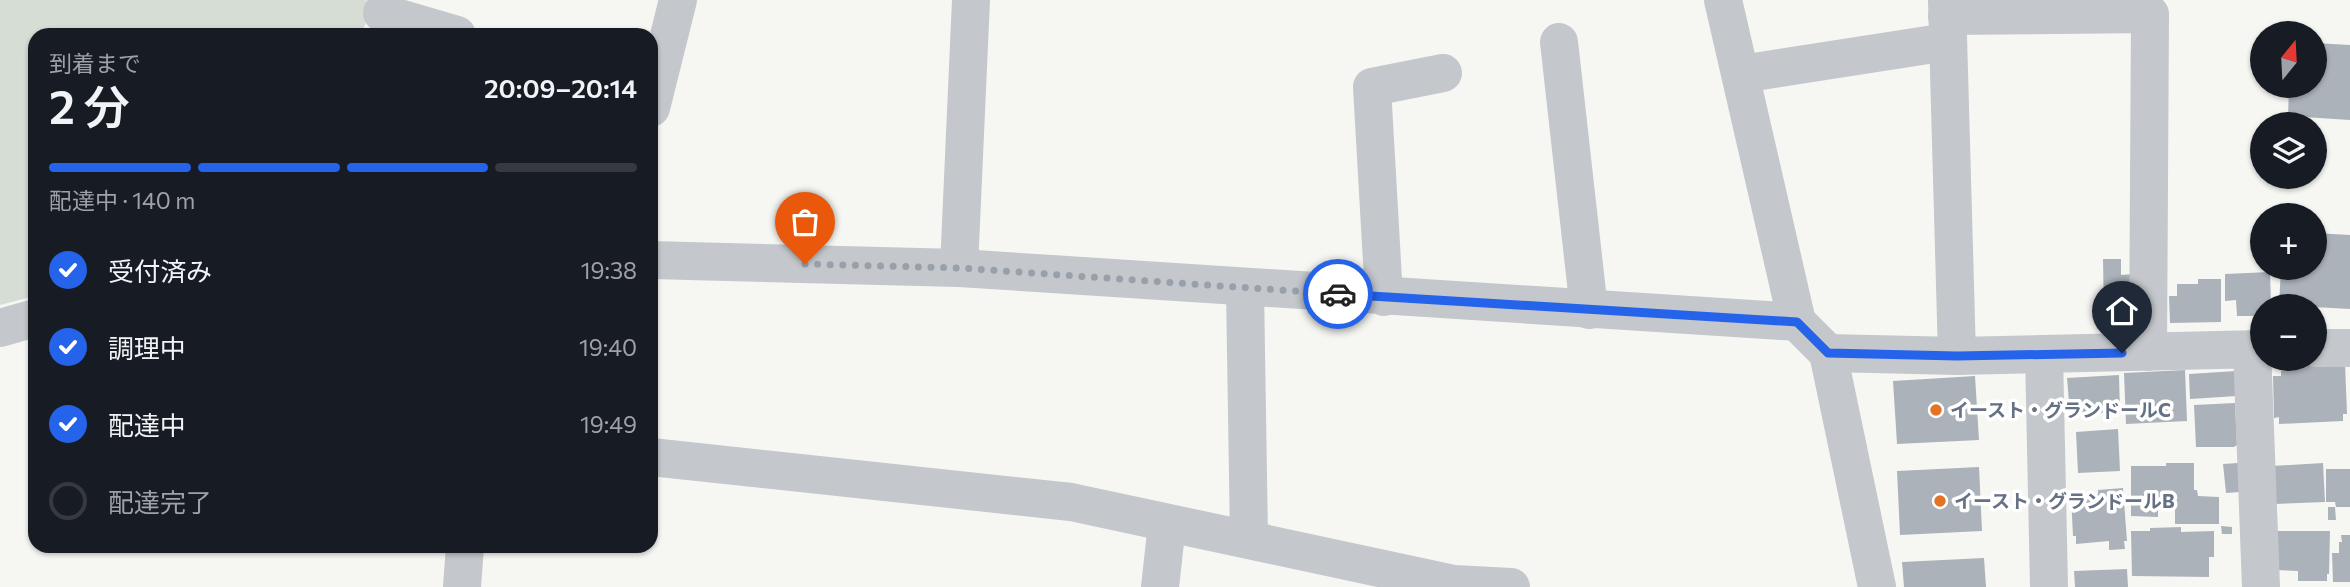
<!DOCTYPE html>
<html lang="ja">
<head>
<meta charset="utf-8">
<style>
  body { margin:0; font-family:Commissioner,"Noto Sans JP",sans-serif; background:#242831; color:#f1f3f6; height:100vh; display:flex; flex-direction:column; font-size:26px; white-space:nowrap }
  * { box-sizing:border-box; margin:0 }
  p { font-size:23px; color:#9ea1a6 }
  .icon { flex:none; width:38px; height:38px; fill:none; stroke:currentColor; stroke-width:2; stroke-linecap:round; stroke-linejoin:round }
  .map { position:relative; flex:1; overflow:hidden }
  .side { position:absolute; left:28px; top:28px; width:630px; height:525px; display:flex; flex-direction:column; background:#171b24; border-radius:21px; box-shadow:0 2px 5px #0004 }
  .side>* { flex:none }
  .needle { width:46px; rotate:18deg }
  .controls { position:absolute; left:2250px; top:21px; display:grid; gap:14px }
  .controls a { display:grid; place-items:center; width:77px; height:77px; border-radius:50%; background:#171b24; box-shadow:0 2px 5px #0004; font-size:35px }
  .pin { position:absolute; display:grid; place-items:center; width:60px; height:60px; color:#fff; margin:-72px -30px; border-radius:50% 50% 50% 0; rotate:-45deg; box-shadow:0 0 7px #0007 }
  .pin .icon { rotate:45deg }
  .courier { position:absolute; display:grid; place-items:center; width:70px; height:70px; margin:-35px; border:5px solid #2563eb; border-radius:50%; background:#fff; color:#222; box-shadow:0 2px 9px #0007 }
  .summary em { font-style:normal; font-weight:600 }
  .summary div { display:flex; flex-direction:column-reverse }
  .summary { display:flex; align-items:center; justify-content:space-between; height:119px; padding:0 21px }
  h1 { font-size:46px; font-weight:600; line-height:52px }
  .bar { display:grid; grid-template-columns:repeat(4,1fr); gap:10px 7px; align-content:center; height:84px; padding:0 21px }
  .bar i { height:9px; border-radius:5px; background:#363941 }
  .bar .current { background:#2563eb }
  .bar p { grid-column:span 4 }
  ol { padding:0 21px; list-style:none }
  li { display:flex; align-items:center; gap:21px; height:77px }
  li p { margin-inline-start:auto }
  li .icon { padding:7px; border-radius:50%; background:#2563eb; color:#fff; stroke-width:4 }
  li:last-child { color:#9ea1a6 }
  li i { width:38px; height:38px; border:4px solid #363941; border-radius:50% }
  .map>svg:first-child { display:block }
</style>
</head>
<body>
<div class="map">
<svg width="2350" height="587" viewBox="0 0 2350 587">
  <rect width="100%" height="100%" fill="#f6f7f3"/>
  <path fill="#d6ddd4" d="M0,0H363L374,1L361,35H35V296L0,305Z"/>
  <g fill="#acb2b9">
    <path d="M2315,43L2350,45V120L2288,116L2289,86H2315Z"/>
    <path d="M2315,233L2350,235V309L2279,305L2281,268H2315Z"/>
    <path d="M2103,259H2121V275L2134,274L2135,316L2104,317Z"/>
    <path d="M2270,272L2271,306H2263V316H2237L2236,300L2225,301V274Z"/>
    <path d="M2198,279H2221V322L2170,323L2169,296H2177V284H2198Z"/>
    <path d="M2345,363L2347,414H2343V421L2279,424V417L2274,418L2273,376H2281V371L2292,370V364Z"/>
    <path d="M2185,370L2187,421L2126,424L2124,373Z"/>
    <path d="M2236,371L2237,396L2190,399L2189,374Z"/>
    <path d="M2119,375L2120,412L2070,414L2067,378Z"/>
    <path d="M1975,376L1979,440L1897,444L1893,381Z"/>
    <path d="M2235,403L2237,445L2234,447H2196L2194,405Z"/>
    <path d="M2118,429L2120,471L2078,473L2076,432Z"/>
    <path d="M2166,463H2194V490H2197L2198,496L2219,497V524H2175V506H2158V517L2131,516V466H2166Z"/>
    <path d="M2238,463L2240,492L2226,493L2223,464Z"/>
    <path d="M2323,463L2325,502L2274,504L2272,466Z"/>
    <path d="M1979,467L1982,531L1900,535L1897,471Z"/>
    <path d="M2326,469H2350V507H2336L2335,502H2326Z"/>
    <path d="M2123,488L2127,541H2124L2125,549L2109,550V541L2076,544V536H2073L2071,496L2098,494V490Z"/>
    <path d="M2328,507H2335L2336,520H2328Z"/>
    <path d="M2221,526L2232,527V534H2222Z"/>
    <path d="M2181,527V532L2214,531V557H2209V577L2132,576L2131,531H2150V528Z"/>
    <path d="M2275,531H2330L2329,574H2327V581H2298V571L2275,570Z"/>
    <path d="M2341,535H2350V582H2333L2332,553H2339V542H2342Z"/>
    <path d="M1984,558L1986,587H1904L1902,562Z"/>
    <path d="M2127,569L2128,587H2075L2074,571Z"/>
  </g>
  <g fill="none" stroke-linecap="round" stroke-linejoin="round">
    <g stroke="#c4c7cb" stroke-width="38">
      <path d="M1723,0L1797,322"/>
      <path d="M1947,0L1957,356"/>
      <path d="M382,13L457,35"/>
      <path d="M1947,16L2150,14L2148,352"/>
      <path d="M1559,42L1589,310"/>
      <path d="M1741,74L1947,42"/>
      <path d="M651,108L678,0"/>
      <path d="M651,260L959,268L1797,322L1828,353L1957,356L2263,349"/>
      <path d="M959,268L971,0"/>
      <path d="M1245,288L1249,539"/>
      <path d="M1384,297L1372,87L1443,73"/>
      <path d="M0,328L35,318"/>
      <path d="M2315,348H2350"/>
      <path d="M2252,349L2261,587"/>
      <path d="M1828,353L1877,587"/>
      <path d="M2044,354L2049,587"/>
      <path d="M651,457L1071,502L1454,584L1511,587"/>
      <path d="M462,587L465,546"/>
      <path d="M1160,587L1167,524"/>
    </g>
  </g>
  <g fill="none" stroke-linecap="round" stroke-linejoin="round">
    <path stroke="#98a0ab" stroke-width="7" stroke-dasharray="0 12.6" d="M805,264L960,268L1338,294"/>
    <path stroke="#2563eb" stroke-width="9" d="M1338,294L1797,322L1828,353L1957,356L2122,353"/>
  </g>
  <g fill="#e37426" stroke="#fff" stroke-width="2.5">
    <circle cx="1936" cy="410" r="7"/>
    <circle cx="1940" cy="501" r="7"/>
  </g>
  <g text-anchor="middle" stroke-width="7" stroke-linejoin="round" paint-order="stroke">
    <g font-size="19" font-weight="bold" fill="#657184" stroke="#fff" text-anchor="start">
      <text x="1950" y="417">イースト・グランドールC</text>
      <text x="1954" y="508">イースト・グランドールB</text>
    </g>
  </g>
</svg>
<div class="controls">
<a><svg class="needle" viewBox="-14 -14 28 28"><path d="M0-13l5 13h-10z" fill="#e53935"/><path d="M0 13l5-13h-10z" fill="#9ea1a6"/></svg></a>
<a><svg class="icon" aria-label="layers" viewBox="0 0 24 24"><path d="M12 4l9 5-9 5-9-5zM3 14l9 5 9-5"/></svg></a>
<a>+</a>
<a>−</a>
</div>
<div class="pin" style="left:805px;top:264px;background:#ea580c"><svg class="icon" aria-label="bag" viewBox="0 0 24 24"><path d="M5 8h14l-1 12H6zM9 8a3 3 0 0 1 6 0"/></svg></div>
<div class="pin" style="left:2122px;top:353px;background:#1f2937"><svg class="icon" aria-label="home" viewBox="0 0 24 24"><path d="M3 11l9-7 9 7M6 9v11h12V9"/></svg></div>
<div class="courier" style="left:1338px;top:294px"><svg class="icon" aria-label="car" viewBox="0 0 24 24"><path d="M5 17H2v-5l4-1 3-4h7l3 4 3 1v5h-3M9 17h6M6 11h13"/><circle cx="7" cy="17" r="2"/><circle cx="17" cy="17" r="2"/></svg></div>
<section class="side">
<div class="summary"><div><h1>2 分</h1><p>到着まで</p></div><em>20:09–20:14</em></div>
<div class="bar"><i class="current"></i><i class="current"></i><i class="current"></i><i></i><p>配達中 · 140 m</p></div>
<ol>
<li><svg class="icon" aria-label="check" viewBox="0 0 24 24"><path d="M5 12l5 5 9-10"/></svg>受付済み<p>19:38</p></li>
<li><svg class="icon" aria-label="check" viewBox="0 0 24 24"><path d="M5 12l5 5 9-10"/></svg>調理中<p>19:40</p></li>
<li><svg class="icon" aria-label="check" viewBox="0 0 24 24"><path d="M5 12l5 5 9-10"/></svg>配達中<p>19:49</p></li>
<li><i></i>配達完了</li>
</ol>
</section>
</div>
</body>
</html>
